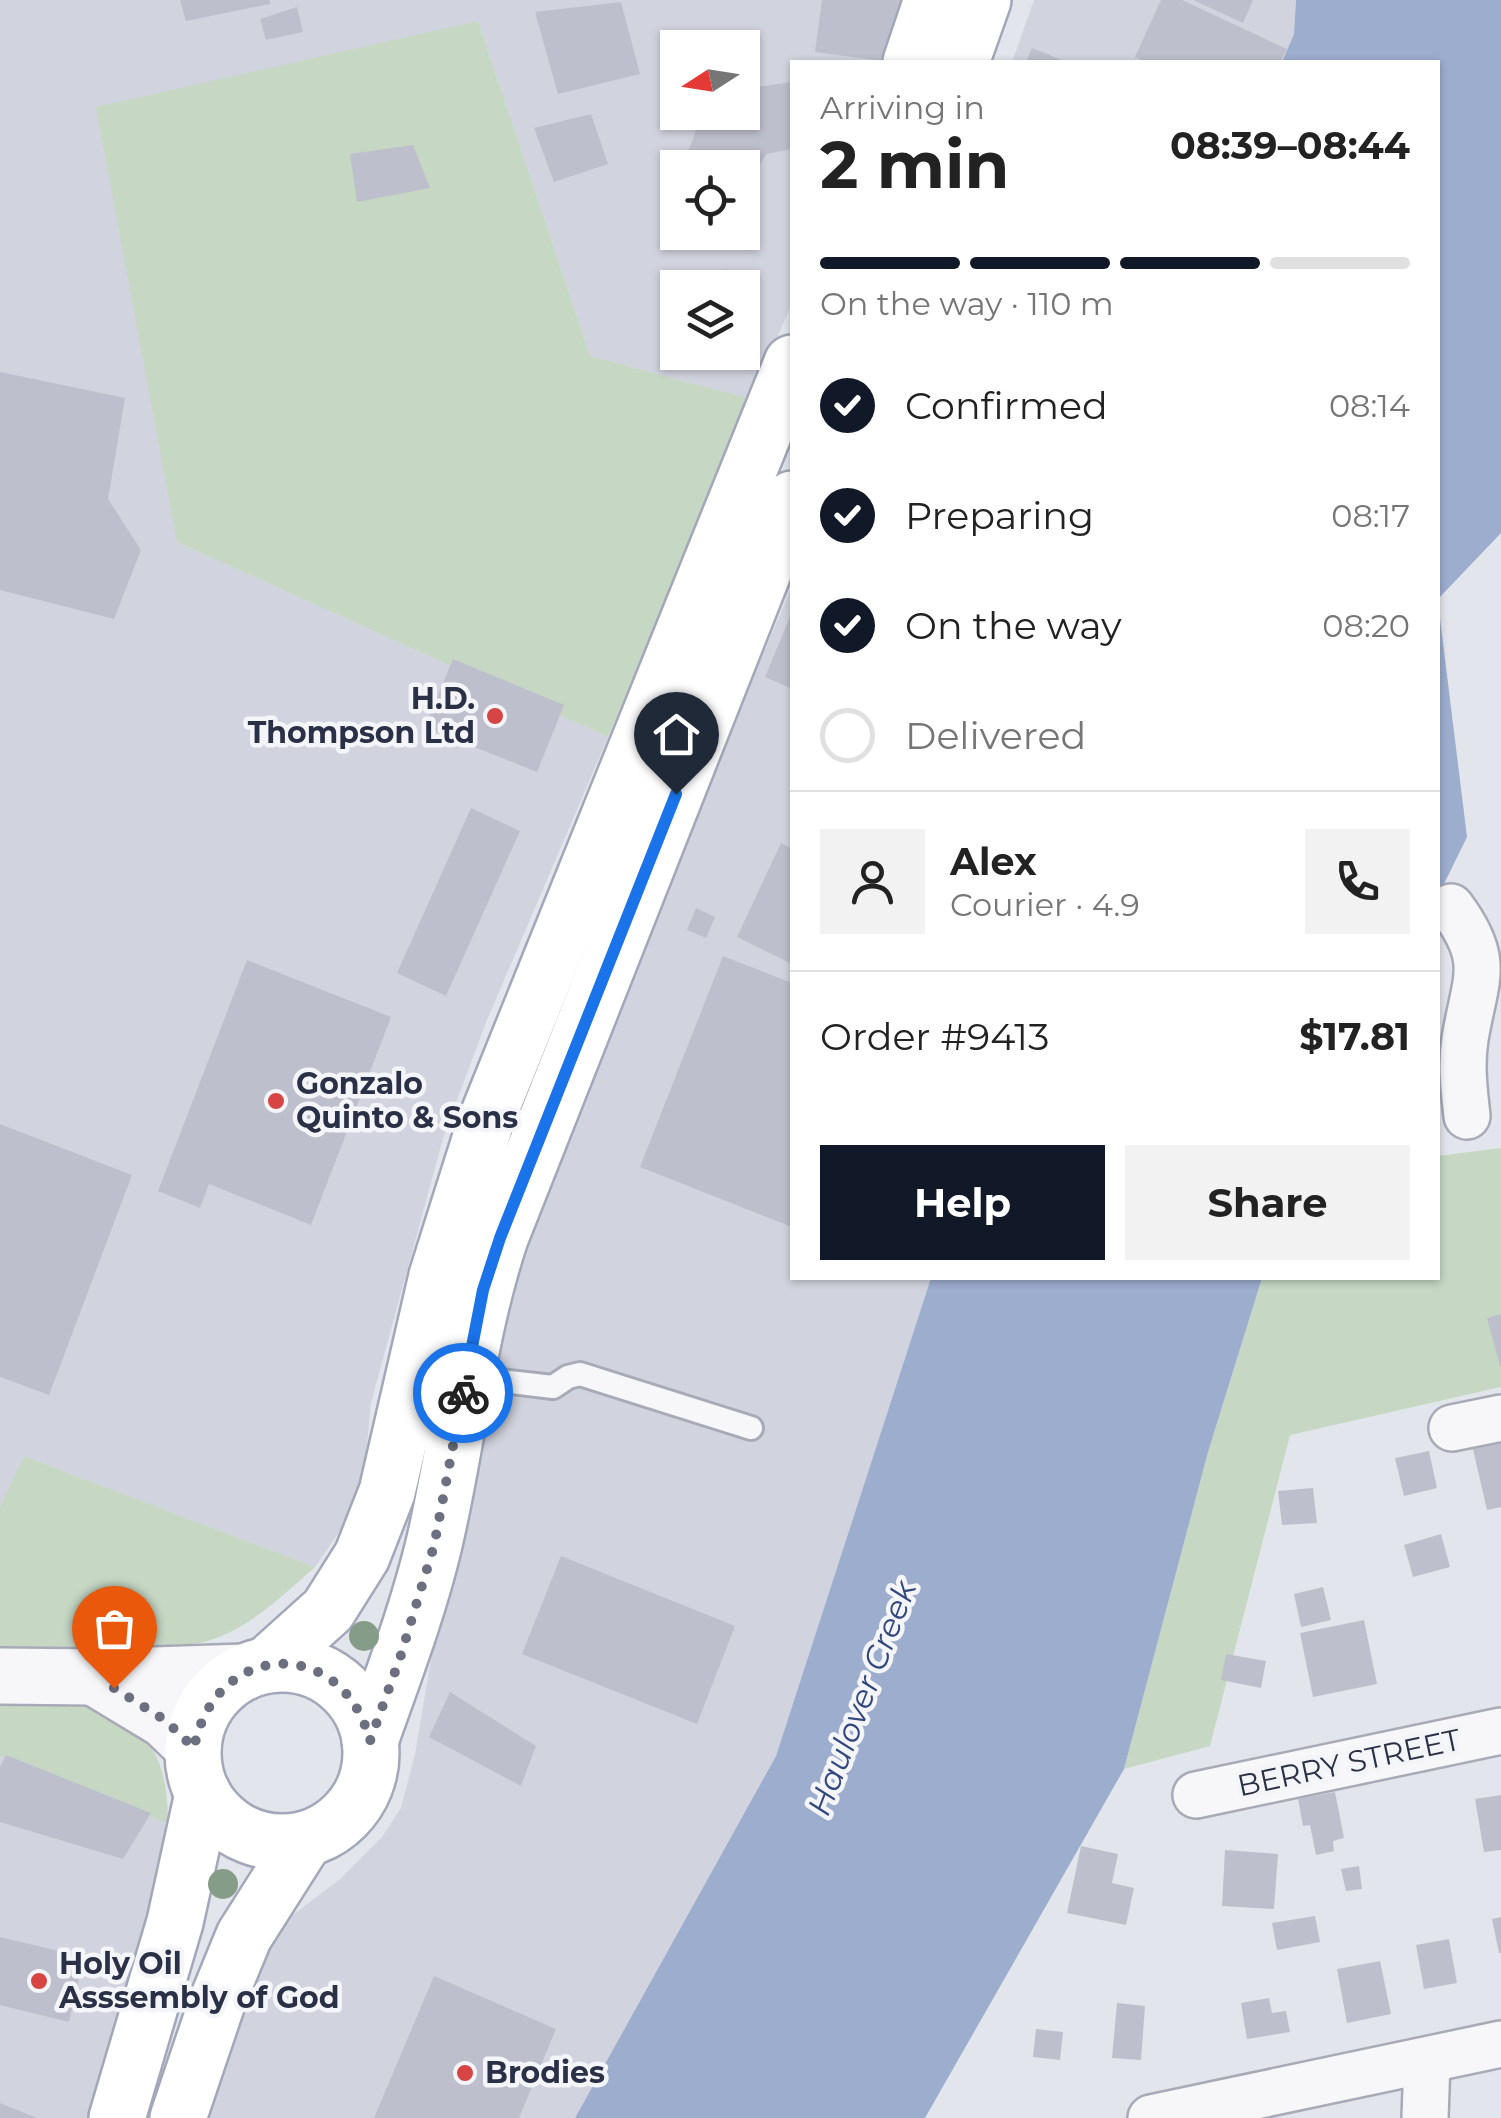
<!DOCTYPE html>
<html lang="en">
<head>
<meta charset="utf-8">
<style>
  body { margin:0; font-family:Montserrat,sans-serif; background:#f2f2f2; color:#222; height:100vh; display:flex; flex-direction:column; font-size:38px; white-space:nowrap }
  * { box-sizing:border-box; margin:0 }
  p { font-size:32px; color:#767676 }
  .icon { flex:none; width:55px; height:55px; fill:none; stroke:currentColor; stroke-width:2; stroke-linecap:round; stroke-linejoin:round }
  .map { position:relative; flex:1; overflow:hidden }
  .details { position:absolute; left:790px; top:60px; width:650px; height:1220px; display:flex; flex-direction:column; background:#fff; border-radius:0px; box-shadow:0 2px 8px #0004 }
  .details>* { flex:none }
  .needle { width:65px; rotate:258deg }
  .buttons { position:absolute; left:660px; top:30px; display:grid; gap:20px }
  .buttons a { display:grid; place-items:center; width:100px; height:100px; border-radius:0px; background:#fff; box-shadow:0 2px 8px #0004; font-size:50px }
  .pin { position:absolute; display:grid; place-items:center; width:85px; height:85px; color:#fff; margin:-102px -42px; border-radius:50% 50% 50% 0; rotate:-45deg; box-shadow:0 0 10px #0007 }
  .pin .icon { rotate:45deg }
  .courier { position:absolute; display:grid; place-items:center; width:100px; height:100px; margin:-50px; border:8px solid #1a73e8; border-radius:50%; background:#fff; color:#222; box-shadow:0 2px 12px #0007 }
  .summary em { font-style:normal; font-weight:700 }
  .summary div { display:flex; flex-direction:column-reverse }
  .summary { display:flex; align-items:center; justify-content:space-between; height:170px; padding:0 30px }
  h1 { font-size:65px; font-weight:700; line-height:75px }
  .bar { display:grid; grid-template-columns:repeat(4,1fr); gap:15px 10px; align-content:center; height:120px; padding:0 30px }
  .bar i { height:12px; border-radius:8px; background:#e0e0e0 }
  .bar .on { background:#111827 }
  .bar p { grid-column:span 4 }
  .line { display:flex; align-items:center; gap:25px; padding:0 30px; border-top:2px solid #e0e0e0 }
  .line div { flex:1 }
  .round { display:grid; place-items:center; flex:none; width:105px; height:105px; border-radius:0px; background:#f2f2f2 }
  ol { padding:0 30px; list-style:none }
  li { display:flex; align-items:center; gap:30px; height:110px }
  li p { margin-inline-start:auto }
  li .icon { padding:10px; border-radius:50%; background:#111827; color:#fff; stroke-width:4 }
  li:last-child { color:#767676 }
  li i { width:55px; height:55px; border:5px solid #e0e0e0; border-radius:50% }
  .primary-button { display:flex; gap:20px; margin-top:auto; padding:20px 30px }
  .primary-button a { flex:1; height:115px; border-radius:0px; background:#111827; color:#fff; font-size:40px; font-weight:700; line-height:115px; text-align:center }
  .primary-button a+a { background:#f2f2f2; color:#222 }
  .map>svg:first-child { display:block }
</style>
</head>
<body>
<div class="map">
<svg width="1501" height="2118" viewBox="0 0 1501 2118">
  <rect width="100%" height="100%" fill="#e3e5ec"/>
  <g fill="#d1d4de" fill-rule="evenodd">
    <path d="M0,0H918L898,62H792V303L751,399L590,356L478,21L177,542L608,737L487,1020L444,1135L371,1403L364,1476L348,1519L315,1567L24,1456L0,1507ZM678,48H742V112H678ZM678,168H742V232H678ZM678,288H742V352H678Z"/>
    <path d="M1034,0H1296L1294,34L1282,62H1012Z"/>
    <path d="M792,587V1278H931L776,1756L575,2118H207L259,1961L289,1918L340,1879L382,1837L401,1808L415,1754L434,1642L490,1371L522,1245L667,876Z"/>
    <path d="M0,1756L168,1824L167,1853L98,2118H0Z"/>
  </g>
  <g fill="#c6d7c4">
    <path d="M478,21L590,356L751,399L608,737L177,542L96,107Z"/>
    <path d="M1501,1148V1387L1290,1435L1210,1746L1124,1769L1208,1452L1262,1278H1438V1156Z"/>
    <path d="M24,1456L315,1567C282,1596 244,1634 199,1643C167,1649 130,1645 98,1645L74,1704C146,1718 168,1752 168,1824L0,1756V1507Z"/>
  </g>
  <g fill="#9dadce">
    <path d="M1296,0H1501V533L1438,599V62H1282L1294,34Z"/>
    <path d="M1438,602L1467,837L1440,892L1438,891Z"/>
    <path d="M931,1278H1262L1208,1452L1124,1769L925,2118H575L776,1756Z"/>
  </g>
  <g fill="#bdc0cc">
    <path d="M180,0H270V4L186,21Z"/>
    <path d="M822,0H911L891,62L815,52Z"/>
    <path d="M1161,0H1182L1287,49L1280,62H1147L1135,57Z"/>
    <path d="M1193,0H1253L1243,23Z"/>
    <path d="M621,2L640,74L558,94L535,12Z"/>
    <path d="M297,7L303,32L266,40L260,19Z"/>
    <path d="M1032,48L1067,62H1026Z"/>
    <path d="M792,82V149L766,154L746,190L742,188V168H705L686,157L703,112H742V89Z"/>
    <path d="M591,114L608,164L554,182L534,128Z"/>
    <path d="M413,145L430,188L357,202L350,154Z"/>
    <path d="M725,269L759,282L747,320L742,318V288H717Z"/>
    <path d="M0,372L125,398L108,499L141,550L114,619L0,590Z"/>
    <path d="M792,612V689L765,677Z"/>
    <path d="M453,659L564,705L537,772L425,727Z"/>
    <path d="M471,808L520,831L446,996L397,973Z"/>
    <path d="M781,843L792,849V964L737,937Z"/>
    <path d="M696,908L715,917L706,938L687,930Z"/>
    <path d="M723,956L792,983V1227L640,1167Z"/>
    <path d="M247,960L391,1017L311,1225L209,1184L200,1208L158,1191Z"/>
    <path d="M0,1124L132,1175L49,1395L0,1377Z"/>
    <path d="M1501,1314V1366H1500L1487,1318Z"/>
    <path d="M1501,1439V1507L1487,1510L1472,1445Z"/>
    <path d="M1429,1451L1437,1488L1404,1496L1395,1458Z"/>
    <path d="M1313,1488L1317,1523L1282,1525L1278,1491Z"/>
    <path d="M1441,1534L1450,1567L1413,1577L1404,1545Z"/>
    <path d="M561,1556L735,1626L697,1724L522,1654Z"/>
    <path d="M1323,1587L1331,1620L1301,1627L1294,1594Z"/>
    <path d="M1364,1620L1377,1684L1313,1697L1300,1633Z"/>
    <path d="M1226,1654L1266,1661L1261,1688L1221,1680Z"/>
    <path d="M450,1692L536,1746L521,1786L429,1737Z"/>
    <path d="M6,1755L151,1813L123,1859L0,1822V1767Z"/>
    <path d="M1335,1792L1344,1838L1333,1841L1334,1851L1316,1855L1310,1825L1303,1826L1298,1799Z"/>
    <path d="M1501,1795V1850L1484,1852L1475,1799Z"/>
    <path d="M1081,1846L1118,1854L1112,1883L1134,1888L1126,1925L1067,1913Z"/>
    <path d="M1225,1850L1278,1854L1274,1909L1222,1906Z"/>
    <path d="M1359,1866L1362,1889L1346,1891L1341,1869Z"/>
    <path d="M1315,1916L1320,1942L1277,1950L1272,1923Z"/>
    <path d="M1501,1917V1953H1499L1492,1919Z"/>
    <path d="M0,1937L84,1957L69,2022L0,2005Z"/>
    <path d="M1449,1939L1457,1983L1424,1989L1416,1945Z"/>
    <path d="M1380,1961L1391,2014L1347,2023L1337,1969Z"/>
    <path d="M434,1976L556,2029L519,2118H374Z"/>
    <path d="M1269,1998L1272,2013L1286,2011L1290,2032L1247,2039L1241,2003Z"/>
    <path d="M1117,2003L1145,2006L1141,2060L1112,2058Z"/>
    <path d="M1036,2029L1063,2032L1060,2060L1033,2057Z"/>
    <path d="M0,2103L37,2118H0Z"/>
  </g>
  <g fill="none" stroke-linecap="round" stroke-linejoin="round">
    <g stroke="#a8abb7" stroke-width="28">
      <path id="service" d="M467,1377L553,1387L568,1377L580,1374L751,1428"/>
    </g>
    <g stroke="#a8abb7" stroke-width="50">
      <g id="minor">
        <path d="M1451,907C1492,962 1475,978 1465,1039C1461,1065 1464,1090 1467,1116"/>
        <path d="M1452,1428L1501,1418"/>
        <path d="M1196,1795L1501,1731"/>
        <path d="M1151,2118L1501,2044"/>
        <path d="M1425,2118L1427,2061"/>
      </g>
    </g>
    <g stroke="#a8abb7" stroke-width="60">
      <g id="tertiary">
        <path d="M0,1676L94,1677L245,1672"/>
        <path d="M94,1677L165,1720L193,1747"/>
      </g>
    </g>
    <g stroke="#a2a7b9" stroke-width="60">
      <g id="primary">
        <path d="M911,62L932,0"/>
        <path d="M961,62L983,0"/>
        <path d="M268,1664L328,1610L362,1556L387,1492L437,1276L486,1121L792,363"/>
        <circle cx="282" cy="1753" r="89"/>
        <path d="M370,1741C393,1676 418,1611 434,1544C458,1442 467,1337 500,1238L792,499"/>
        <path d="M117,2118L175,1922L203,1794"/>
        <path d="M178,2118L219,1997L244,1936L305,1840"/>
      </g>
    </g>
    <use href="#service" stroke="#f7f7fa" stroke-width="22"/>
    <use href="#minor" stroke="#f7f7fa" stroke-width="45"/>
    <use href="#tertiary" stroke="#f7f7fa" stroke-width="55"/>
    <use href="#primary" stroke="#fff" stroke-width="55"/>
  </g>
  <g fill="#859d88">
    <circle cx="364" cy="1636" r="15"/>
    <circle cx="223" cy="1884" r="15"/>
  </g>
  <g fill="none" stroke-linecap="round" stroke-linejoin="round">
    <path stroke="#6b6f80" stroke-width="10" stroke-dasharray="0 18" d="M114,1688L165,1720L194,1748C215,1639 343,1635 370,1741L400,1658L434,1546L463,1393"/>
    <path stroke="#1a73e8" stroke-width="12" d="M463,1393L483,1290L500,1238L676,794"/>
  </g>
  <g fill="#d64443" stroke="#f4f5f9" stroke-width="4">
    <circle cx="495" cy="716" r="10"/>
    <circle cx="276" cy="1101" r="10"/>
    <circle cx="39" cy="1981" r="10"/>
    <circle cx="465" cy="2073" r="10"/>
  </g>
  <g text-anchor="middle" stroke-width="9" stroke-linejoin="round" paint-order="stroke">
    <g font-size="30" font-weight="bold" fill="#2a3046" stroke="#f4f5f9" text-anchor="start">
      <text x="475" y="709" text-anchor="end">H.D.<tspan x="475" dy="34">Thompson Ltd</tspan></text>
      <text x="296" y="1094">Gonzalo<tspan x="296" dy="34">Quinto &amp; Sons</tspan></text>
      <text x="59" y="1974">Holy Oil<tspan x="59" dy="34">Asssembly of God</tspan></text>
      <text x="485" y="2083">Brodies</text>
    </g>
    <g font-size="30" fill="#2a3046" stroke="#f4f5f9">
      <text transform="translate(1349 1763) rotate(-12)" y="10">BERRY STREET</text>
    </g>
    <g font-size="32" font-style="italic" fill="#31477d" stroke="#f4f5f9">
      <text transform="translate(862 1698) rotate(-69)" y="11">Haulover Creek</text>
    </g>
  </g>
</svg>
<div class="buttons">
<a><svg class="needle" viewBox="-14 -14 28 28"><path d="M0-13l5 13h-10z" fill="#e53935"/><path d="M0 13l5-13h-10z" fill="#767676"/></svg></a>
<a><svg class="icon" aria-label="locate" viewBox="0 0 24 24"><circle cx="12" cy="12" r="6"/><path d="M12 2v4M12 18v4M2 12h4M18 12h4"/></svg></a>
<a><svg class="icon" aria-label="layers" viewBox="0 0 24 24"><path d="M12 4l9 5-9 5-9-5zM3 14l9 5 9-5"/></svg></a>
</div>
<div class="pin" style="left:114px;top:1688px;background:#ea580c"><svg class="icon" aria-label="bag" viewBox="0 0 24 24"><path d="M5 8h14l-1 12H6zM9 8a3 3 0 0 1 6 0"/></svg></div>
<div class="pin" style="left:676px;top:794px;background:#1f2937"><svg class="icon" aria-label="home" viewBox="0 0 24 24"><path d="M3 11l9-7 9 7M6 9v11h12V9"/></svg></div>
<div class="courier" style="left:463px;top:1393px"><svg class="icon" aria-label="bike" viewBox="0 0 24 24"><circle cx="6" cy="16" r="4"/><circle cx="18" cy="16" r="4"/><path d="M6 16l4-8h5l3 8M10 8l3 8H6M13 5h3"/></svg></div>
<section class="details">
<div class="summary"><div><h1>2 min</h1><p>Arriving in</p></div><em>08:39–08:44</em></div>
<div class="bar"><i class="on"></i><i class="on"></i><i class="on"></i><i></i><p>On the way · 110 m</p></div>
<ol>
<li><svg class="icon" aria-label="check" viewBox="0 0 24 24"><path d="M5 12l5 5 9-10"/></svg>Confirmed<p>08:14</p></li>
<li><svg class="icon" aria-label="check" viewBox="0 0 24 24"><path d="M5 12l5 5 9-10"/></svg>Preparing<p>08:17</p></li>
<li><svg class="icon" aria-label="check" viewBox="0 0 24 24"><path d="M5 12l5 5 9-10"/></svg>On the way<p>08:20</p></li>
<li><i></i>Delivered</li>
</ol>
<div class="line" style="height:180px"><a class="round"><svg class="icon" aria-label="person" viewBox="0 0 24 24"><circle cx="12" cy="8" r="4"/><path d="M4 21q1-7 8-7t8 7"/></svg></a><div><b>Alex</b><p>Courier · 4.9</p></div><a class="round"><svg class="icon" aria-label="phone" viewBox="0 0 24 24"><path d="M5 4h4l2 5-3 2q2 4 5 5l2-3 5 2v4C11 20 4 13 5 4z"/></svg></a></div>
<div class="line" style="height:130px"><div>Order #9413</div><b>$17.81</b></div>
<div class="primary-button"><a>Help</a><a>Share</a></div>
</section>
</div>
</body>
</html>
